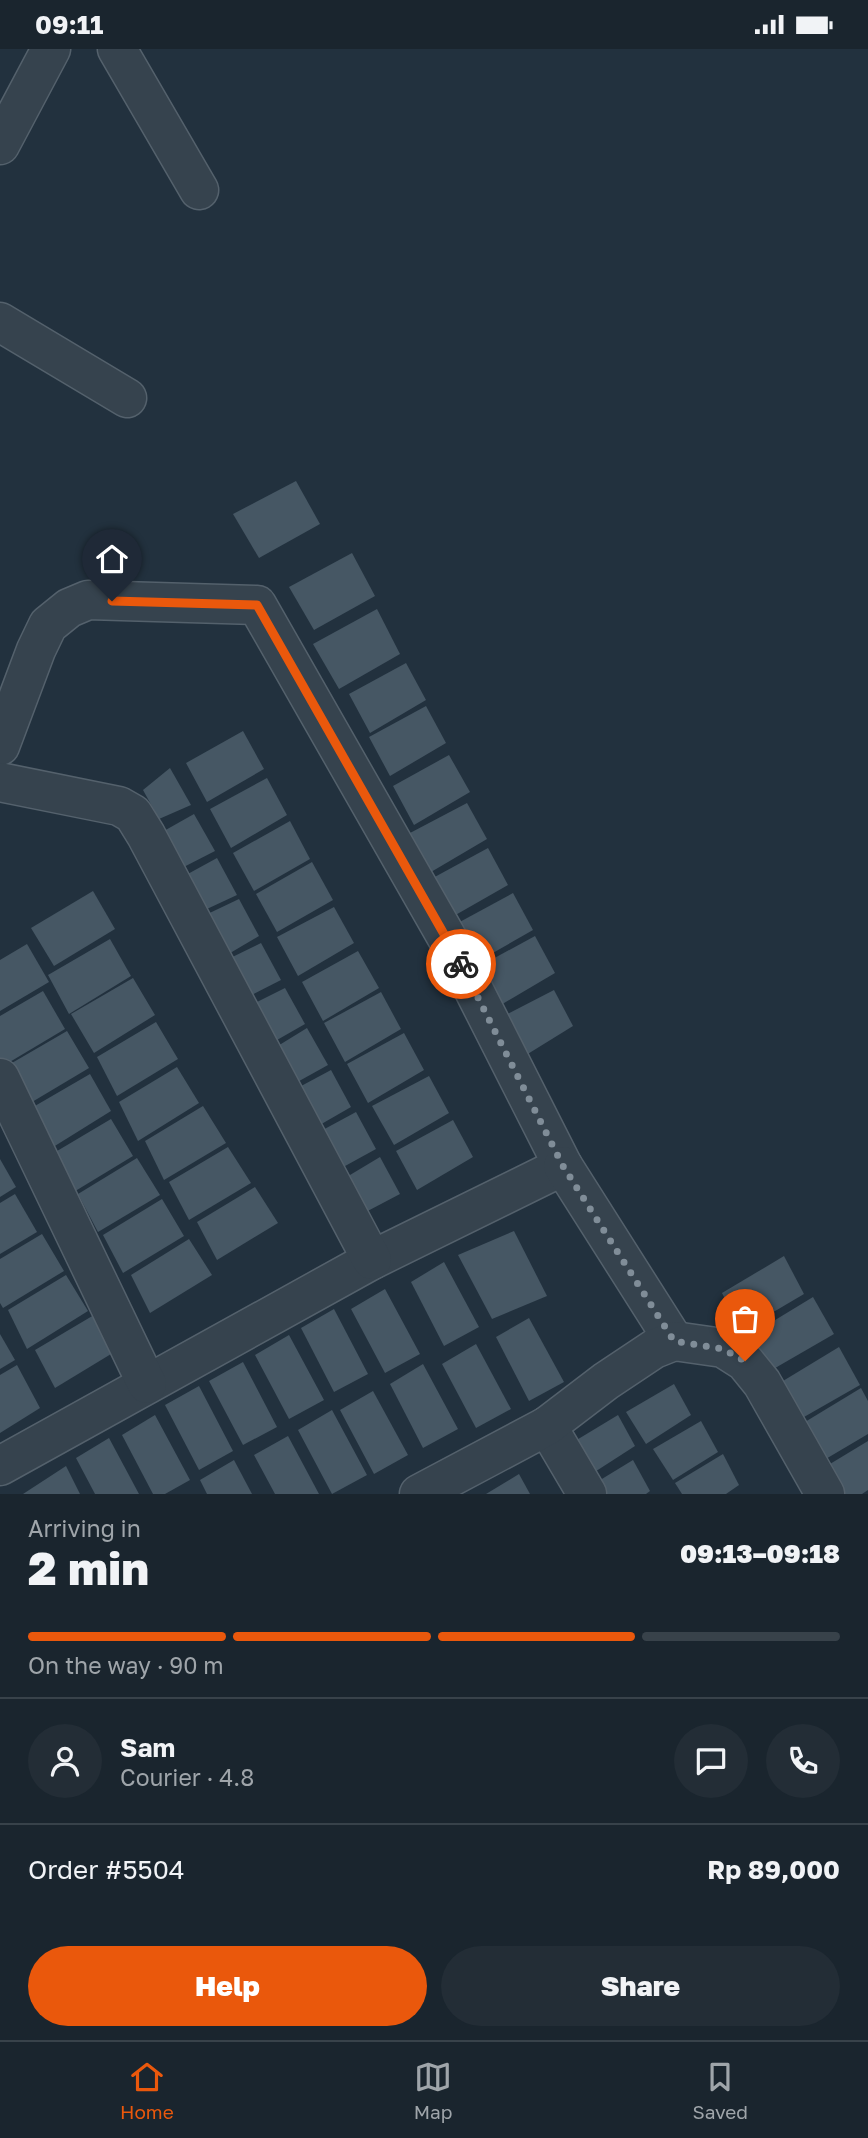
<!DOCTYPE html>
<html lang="en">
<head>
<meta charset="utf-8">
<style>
  body { margin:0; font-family:"Golos Text",sans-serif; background:#232d36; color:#f1f3f6; height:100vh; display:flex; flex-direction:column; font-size:26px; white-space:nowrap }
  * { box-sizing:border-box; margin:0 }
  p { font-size:23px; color:#9fa5aa }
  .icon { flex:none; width:38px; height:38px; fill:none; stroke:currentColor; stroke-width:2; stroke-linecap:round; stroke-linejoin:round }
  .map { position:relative; height:1445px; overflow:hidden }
  .drawer { display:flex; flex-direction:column; background:#1a252e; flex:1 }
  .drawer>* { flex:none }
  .pin { position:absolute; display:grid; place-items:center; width:60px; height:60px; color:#fff; margin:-72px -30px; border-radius:50% 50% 50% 0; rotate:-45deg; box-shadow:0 0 7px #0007 }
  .pin .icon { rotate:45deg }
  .courier { position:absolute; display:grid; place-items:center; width:70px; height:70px; margin:-35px; border:5px solid #ea580c; border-radius:50%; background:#fff; color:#222; box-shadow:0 2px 9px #0007 }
  .overview em { font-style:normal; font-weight:800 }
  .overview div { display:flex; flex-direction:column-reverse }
  .overview { display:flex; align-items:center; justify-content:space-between; height:119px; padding:0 28px }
  h1 { font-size:46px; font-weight:800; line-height:52px }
  .bar { display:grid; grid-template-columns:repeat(4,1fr); gap:10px 7px; align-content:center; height:84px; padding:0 28px }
  .bar i { height:9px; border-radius:5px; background:#38424a }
  .bar .current { background:#ea580c }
  .bar p { grid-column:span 4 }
  .line { display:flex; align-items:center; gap:18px; padding:0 28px; border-top:2px solid #38424a }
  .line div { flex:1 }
  .round { display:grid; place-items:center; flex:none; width:74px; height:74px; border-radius:37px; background:#232d36 }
  .cta { display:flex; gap:14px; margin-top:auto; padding:14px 28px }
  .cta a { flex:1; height:80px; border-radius:42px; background:#ea580c; color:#fff; font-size:28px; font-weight:800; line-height:80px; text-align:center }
  .cta a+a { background:#232d36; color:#f1f3f6 }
  .status { display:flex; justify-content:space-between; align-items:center; height:49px; padding:0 35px; background:#1a252e; direction:ltr }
  .status svg { height:19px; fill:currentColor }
  .tab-bar { display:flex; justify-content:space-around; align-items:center; height:98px; border-top:2px solid #38424a; background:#1a252e; font-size:19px; color:#9fa5aa }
  .tab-bar a { display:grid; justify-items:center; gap:4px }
  .tab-bar .current { color:#ea580c }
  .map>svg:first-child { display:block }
</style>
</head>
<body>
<div class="status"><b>09:11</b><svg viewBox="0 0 49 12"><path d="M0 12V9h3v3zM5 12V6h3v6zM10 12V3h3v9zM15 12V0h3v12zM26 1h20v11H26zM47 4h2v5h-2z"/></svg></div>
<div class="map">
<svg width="868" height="1445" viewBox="0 0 868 1445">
  <rect width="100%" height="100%" fill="#22313e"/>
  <g fill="#465764">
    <path d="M296,432L320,475L259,509L233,465Z"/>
    <path d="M352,504L375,547L314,581L289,538Z"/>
    <path d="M377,560L400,605L339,640L313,595Z"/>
    <path d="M406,614L426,651L370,684L349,645Z"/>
    <path d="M426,657L446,694L390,727L369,688Z"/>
    <path d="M243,682L264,720L207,753L186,714Z"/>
    <path d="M449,706L470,743L414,776L393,737Z"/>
    <path d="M170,719L191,756L159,770L143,741Z"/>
    <path d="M267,729L287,766L231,799L210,760Z"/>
    <path d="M467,754L487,790L431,823L410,784Z"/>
    <path d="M194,765L215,802L174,823L155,787Z"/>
    <path d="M290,772L310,810L254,842L233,804Z"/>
    <path d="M488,799L508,836L452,868L431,830Z"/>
    <path d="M217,809L237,846L194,866L175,832Z"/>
    <path d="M312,813L333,851L277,883L256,845Z"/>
    <path d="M93,842L115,880L54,917L31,879Z"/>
    <path d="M513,844L533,881L477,913L456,875Z"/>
    <path d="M239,850L259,887L220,910L197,870Z"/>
    <path d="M334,858L354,894L298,927L277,888Z"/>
    <path d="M535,887L555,924L499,957L478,918Z"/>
    <path d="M110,890L131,927L69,965L48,926Z"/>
    <path d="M261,894L281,931L238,953L218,915Z"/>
    <path d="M27,895L49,933L0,962V911Z"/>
    <path d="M358,902L379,939L323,972L302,933Z"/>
    <path d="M133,929L155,966L94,1004L71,965Z"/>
    <path d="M285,939L305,975L263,999L241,961Z"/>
    <path d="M554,941L573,977L518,1011L496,971Z"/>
    <path d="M43,942L65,980L3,1017L0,1012V967Z"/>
    <path d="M381,943L401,980L345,1013L324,974Z"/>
    <path d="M156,973L178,1010L117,1047L97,1008Z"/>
    <path d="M307,979L328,1016L283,1041L268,1003Z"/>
    <path d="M67,982L89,1019L27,1056L5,1018Z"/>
    <path d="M404,984L424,1021L368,1054L347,1015Z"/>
    <path d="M177,1018L199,1054L138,1092L119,1053Z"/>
    <path d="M331,1021L351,1058L311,1081L290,1043Z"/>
    <path d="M90,1025L111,1062L50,1100L28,1061Z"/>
    <path d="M429,1027L449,1064L394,1096L372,1057Z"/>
    <path d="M203,1057L226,1094L164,1131L145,1092Z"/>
    <path d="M356,1063L376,1100L336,1122L319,1083Z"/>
    <path d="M111,1070L133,1107L72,1144L52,1105Z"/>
    <path d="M453,1071L473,1108L417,1141L396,1102Z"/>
    <path d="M228,1098L251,1134L189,1171L169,1133Z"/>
    <path d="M380,1108L400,1145L362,1165L340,1132Z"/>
    <path d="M137,1109L160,1146L98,1183L78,1145Z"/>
    <path d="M0,1110L16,1138L0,1148Z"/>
    <path d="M255,1138L278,1174L217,1211L197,1173Z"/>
    <path d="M15,1145L37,1183L0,1205V1154Z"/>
    <path d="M162,1150L184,1187L123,1224L103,1186Z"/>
    <path d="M514,1182L547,1247L492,1270L458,1206Z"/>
    <path d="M42,1185L64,1222L3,1259L0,1254V1210Z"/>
    <path d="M189,1190L212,1226L150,1264L131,1226Z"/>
    <path d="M784,1207L804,1245L741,1282L722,1244Z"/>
    <path d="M444,1213L479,1278L444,1297L411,1233Z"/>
    <path d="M66,1226L88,1262L27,1300L8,1261Z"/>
    <path d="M385,1240L420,1305L385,1324L351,1260Z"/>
    <path d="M813,1248L834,1285L770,1322L752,1285Z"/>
    <path d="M334,1260L368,1325L334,1343L301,1279Z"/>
    <path d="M94,1266L116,1302L55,1339L35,1301Z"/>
    <path d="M529,1269L564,1333L529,1352L496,1288Z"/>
    <path d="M0,1285L15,1311L0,1320Z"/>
    <path d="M289,1286L324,1351L289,1370L255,1306Z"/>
    <path d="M476,1295L511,1360L476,1379L442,1315Z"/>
    <path d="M839,1298L860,1336L797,1372L778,1335Z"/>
    <path d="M243,1313L277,1378L243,1396L209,1332Z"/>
    <path d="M423,1315L458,1380L423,1399L390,1335Z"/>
    <path d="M17,1316L40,1359L0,1384V1326Z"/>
    <path d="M674,1335L691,1366L646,1395L626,1363Z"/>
    <path d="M199,1337L233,1402L199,1421L165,1356Z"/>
    <path d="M861,1339L868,1352V1385L819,1414L800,1376Z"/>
    <path d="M373,1342L408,1406L374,1425L340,1361Z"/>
    <path d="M332,1361L367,1426L332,1445L298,1381Z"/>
    <path d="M155,1366L190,1431L165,1445H153L122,1386Z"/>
    <path d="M618,1366L635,1397L590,1426L570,1395Z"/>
    <path d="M701,1372L718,1403L673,1431L653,1400Z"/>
    <path d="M288,1387L319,1445H275L254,1406Z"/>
    <path d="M109,1389L139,1445H95L76,1409Z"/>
    <path d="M868,1392V1441L862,1445H839L825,1418Z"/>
    <path d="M723,1405L739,1436L726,1445H682L675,1434Z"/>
    <path d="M234,1411L252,1445H207L200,1431Z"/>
    <path d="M633,1411L650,1442L646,1445H598L592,1436Z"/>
    <path d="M66,1417L80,1445H23Z"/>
    <path d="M519,1425L530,1445H486Z"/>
  </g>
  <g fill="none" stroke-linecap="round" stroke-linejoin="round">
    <g stroke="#54616c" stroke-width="41">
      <g id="street">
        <path d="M117,0L199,141"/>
        <path d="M0,96L51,0"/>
        <path d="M0,273L127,349"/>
        <path d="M0,697L36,601L48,576L69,559L88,551L257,556L450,894L563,1117L372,1211L0,1417"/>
        <path d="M0,733L119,757L133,765L146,786L372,1211"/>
        <path d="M0,1029L147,1335"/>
        <path d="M563,1117L674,1292"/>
        <path d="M547,1377L587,1445"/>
        <path d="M419,1445L547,1377L606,1332L654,1300L674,1292L723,1299L745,1313L762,1334L825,1445"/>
      </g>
    </g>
    <use href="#street" stroke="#36434e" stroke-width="38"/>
  </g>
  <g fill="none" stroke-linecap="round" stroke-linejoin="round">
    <path stroke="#808d98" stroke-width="7" stroke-dasharray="0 12.6" d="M461,915L563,1117L674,1292L723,1300L745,1312"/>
    <path stroke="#ea580c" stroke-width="9" d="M112,552L257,556L461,915"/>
  </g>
</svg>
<div class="pin" style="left:745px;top:1312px;background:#ea580c"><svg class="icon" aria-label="bag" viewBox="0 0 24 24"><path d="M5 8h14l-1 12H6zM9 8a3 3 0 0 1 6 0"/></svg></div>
<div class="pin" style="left:112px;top:552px;background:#1f2937"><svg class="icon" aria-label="home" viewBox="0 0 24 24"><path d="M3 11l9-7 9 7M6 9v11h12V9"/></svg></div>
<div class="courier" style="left:461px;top:915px"><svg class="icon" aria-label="bike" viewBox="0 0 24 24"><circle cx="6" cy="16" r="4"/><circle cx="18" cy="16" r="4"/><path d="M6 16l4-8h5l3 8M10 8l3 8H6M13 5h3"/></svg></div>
</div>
<section class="drawer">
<div class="overview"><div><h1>2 min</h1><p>Arriving in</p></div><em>09:13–09:18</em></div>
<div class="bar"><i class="current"></i><i class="current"></i><i class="current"></i><i></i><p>On the way · 90 m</p></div>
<div class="line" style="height:126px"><a class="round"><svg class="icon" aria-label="person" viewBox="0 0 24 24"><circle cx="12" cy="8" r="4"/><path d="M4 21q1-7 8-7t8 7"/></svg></a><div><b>Sam</b><p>Courier · 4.8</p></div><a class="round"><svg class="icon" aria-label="chat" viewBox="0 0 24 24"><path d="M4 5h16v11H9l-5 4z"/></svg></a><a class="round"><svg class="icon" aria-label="phone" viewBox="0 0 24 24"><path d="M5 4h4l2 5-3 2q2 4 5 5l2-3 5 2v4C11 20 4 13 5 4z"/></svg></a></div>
<div class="line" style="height:91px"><div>Order #5504</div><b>Rp 89,000</b></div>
<div class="cta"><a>Help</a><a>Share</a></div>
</section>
<nav class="tab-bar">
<a class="current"><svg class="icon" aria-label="home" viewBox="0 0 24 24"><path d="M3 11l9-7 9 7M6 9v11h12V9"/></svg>Home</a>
<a><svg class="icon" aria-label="map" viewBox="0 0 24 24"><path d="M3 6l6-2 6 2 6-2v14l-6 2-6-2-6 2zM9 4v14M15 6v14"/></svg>Map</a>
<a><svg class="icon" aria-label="saved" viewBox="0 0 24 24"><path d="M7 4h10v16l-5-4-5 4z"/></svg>Saved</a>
</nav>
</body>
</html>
